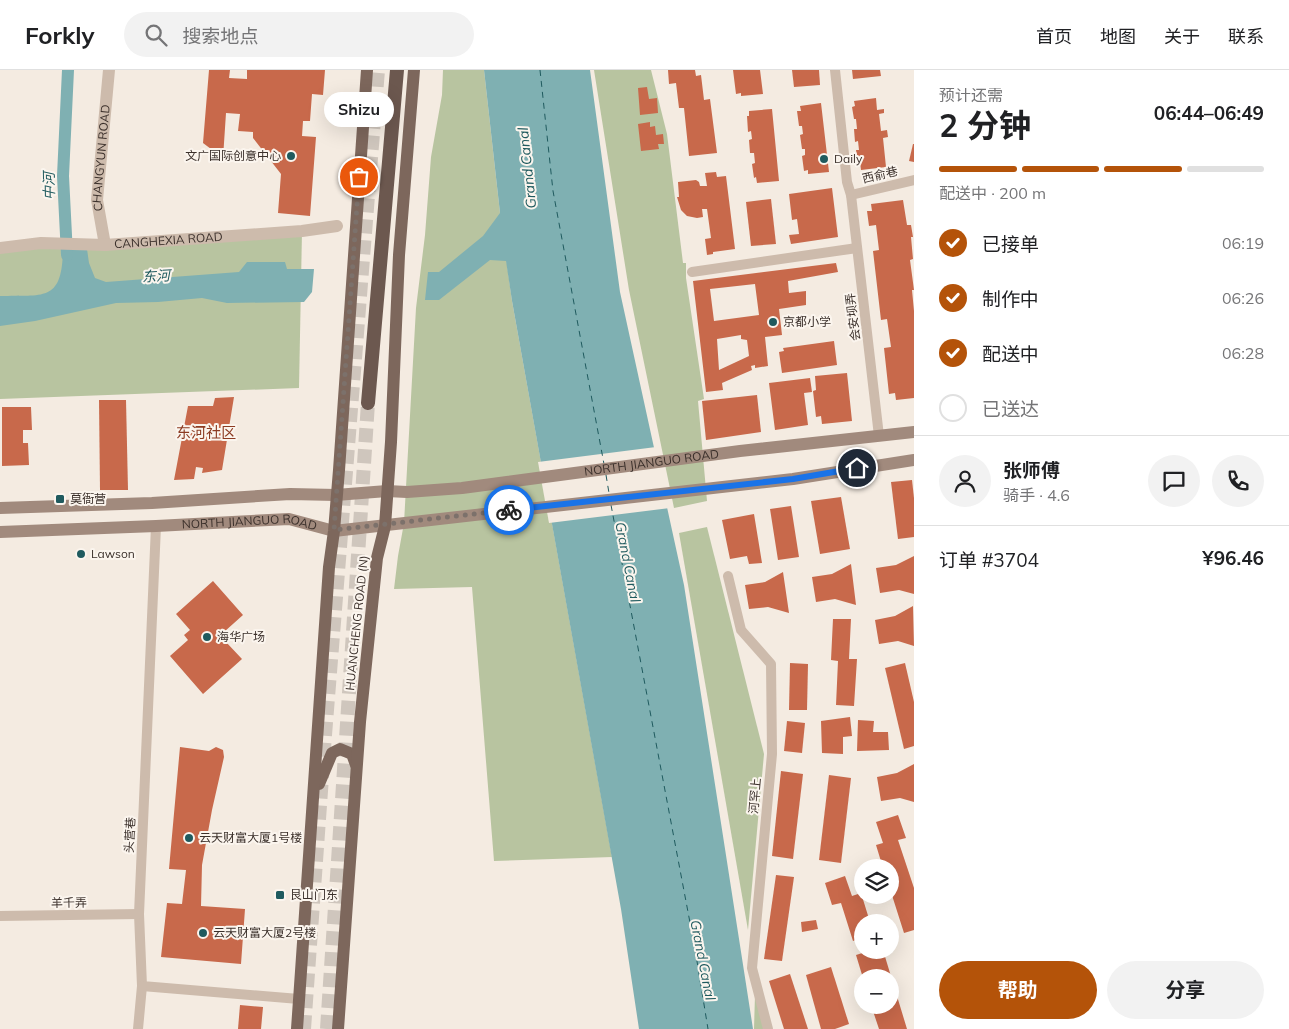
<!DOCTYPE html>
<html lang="zh">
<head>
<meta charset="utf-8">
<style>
  body { margin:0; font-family:Mulish,"Noto Sans SC",sans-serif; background:#f2f2f2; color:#202124; height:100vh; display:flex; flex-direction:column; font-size:19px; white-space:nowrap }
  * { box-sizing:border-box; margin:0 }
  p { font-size:16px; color:#757577 }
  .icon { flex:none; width:28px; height:28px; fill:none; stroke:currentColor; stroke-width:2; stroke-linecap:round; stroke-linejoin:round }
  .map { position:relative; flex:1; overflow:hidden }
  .panel { display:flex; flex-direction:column; background:#fff; width:375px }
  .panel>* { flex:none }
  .tools { position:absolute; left:854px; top:789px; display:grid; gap:10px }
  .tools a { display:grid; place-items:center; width:45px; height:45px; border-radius:50%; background:#fff; box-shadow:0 5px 20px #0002; font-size:25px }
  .pin { position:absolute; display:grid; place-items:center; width:42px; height:42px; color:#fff; margin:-21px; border:2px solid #fff; border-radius:50%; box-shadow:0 1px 5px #0007 }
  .courier { position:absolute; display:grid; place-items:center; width:50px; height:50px; margin:-25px; border:4px solid #1a73e8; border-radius:50%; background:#fff; color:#222; box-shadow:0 1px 6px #0007 }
  .bubble { position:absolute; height:35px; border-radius:18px; background:#fff; box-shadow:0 5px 20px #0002; font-size:16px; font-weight:700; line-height:35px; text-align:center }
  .headline em { font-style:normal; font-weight:700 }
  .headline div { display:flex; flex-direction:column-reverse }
  .headline { display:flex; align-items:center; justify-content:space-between; height:85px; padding:0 25px }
  h1 { font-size:32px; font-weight:700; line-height:38px }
  .bar { display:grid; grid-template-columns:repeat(4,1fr); gap:8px 5px; align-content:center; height:60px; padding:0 25px }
  .bar i { height:6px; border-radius:4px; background:#e0e0e0 }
  .bar .on { background:#b45309 }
  .bar p { grid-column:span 4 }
  .line { display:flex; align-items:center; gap:12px; padding:0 25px; border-top:1px solid #e0e0e0 }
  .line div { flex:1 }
  .round { display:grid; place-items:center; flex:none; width:52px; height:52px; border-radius:26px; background:#f2f2f2 }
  ol { padding:0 25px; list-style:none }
  li { display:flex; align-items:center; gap:15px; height:55px }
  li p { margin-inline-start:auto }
  li .icon { padding:5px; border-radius:50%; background:#b45309; color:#fff; stroke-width:4 }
  li:last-child { color:#757577 }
  li i { width:28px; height:28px; border:2px solid #e0e0e0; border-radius:50% }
  .button { display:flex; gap:10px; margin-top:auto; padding:10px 25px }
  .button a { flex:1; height:58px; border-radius:30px; background:#b45309; color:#fff; font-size:20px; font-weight:700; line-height:58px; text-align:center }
  .button a+a { background:#f2f2f2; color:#202124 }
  header { display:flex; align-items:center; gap:30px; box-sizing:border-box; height:70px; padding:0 25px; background:#fff; border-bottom:1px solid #e0e0e0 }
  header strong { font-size:24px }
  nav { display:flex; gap:28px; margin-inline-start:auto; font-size:18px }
  .search { width:350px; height:45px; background:#f2f2f2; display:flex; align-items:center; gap:12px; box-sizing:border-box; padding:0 18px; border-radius:28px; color:#757577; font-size:19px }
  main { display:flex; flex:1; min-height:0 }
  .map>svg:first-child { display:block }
</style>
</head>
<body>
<header>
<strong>Forkly</strong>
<div class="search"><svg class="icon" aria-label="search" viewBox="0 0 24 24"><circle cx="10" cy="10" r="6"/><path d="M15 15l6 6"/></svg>搜索地点</div>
<nav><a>首页</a><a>地图</a><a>关于</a><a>联系</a></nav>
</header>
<main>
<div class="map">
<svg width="914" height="959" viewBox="0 0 914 959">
  <rect width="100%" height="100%" fill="#f4ebe1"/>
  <g fill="#b8c4a0">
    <path d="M443,0H484L500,143L512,231L612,787L494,791L472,517L394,519L398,486L404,453L416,238L425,165L431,87L442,25Z"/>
    <path d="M594,0H651L667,64L683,193H686V208L704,329L698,331L707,431L674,438L629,220Z"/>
    <path d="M302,161L299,318L0,329V178Z"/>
    <path d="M707,457L764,684L748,860L679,463Z"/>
    <path d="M755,925L765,959H754Z"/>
  </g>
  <g fill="#7fb0b2">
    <path d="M484,0H590L620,222L684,515L753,959H639L621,839L512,231L506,191L490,190L439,230H425L428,202H439L483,166L500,143Z"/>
    <path d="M63,179H87L89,193L95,208L106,212L239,202L247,192H285L287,199H314L312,222L304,232L227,233L202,228L158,232L116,233L35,251L0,256V226C45,225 62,232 63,179Z"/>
  </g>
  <path fill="#f4ebe1" d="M656,377L670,438L549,453L538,392Z"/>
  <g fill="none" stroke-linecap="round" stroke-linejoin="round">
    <path stroke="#7fb0b2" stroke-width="12" d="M67,185L63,106L68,0"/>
    <g stroke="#1f5a5e" stroke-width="1" stroke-dasharray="6 5" stroke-linecap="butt">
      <path d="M540,0L553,121L604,394"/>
      <path d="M606,405L609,423"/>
      <path d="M611,435L695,879L708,959"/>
    </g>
  </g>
  <g fill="#c8694b" fill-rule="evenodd">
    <path d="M209,0H230L229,8L247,9V0H325L323,25L312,24L310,51H303L302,66L316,67L310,146L278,143L281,104L253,68V62L238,61L240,44L226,43L223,88L203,73Z"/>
    <path d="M668,0H695L696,6L701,5L704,30L710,29L717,83L689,86L684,38H679L676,13L669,14Z"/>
    <path d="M733,0H760L763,24L741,26V23L736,24Z"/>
    <path d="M792,0H819L820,15L794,17Z"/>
    <path d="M852,0H880L881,6L853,9Z"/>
    <path d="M647,17L649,29L657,28L658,43L640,45L638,18Z"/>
    <path d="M876,28L877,40L884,39V43L879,44L881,61L887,60L888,67L883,68L886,97L861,100L860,92H858L856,80H859L858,71L855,72L854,59H857L856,49H854L852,37L855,36L854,31Z"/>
    <path d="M821,33L829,102L808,104V100L804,101L802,86L805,85V79H802L800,65L803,64L802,56H799L797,41H801L800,36Z"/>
    <path d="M772,39L779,111L757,113L756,107L754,108L752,94L755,93L754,83H750L749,70L752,69L751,61L748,62L747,46H749V41Z"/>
    <path d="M650,52V57L655,56L656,65L663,64L664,74H658L659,79L641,81L638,54Z"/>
    <path d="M913,74H914V92L909,91Z"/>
    <path d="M716,102L717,107L726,106L735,179L713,182V184L707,185L705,169L711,168L707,139H702L703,147L697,148L687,146L681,140L677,127H679L678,112L696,110L699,112L700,116H707L705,103Z"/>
    <path d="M832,118L838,167L791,174L789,165L799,164L797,149L792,150L789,124Z"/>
    <path d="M771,129L776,174L751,176L746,132Z"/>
    <path d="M903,130L907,155H911L913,167H911L913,189L910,190L914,220H912L914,241V328L896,330L895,323L889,324L884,278L891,277L887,249L881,250L873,181L879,180L876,155L869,156L867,141H872L871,134Z"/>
    <path d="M836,193L838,202L788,211L789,223L806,221V235L779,239L782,265L765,267L768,296L755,298V295L751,296L752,300L722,313L723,320L706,322L693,211ZM755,214L759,245L714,251L710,219ZM741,265V269L747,270L749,286L719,300L717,269Z"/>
    <path d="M834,271L837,295L782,303L779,282L784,281L783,278Z"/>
    <path d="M847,303L852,351L822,354L821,346L816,347L813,321L816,320L815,306Z"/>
    <path d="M810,308L812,322L804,323L808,355L775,360L769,313Z"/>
    <path d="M757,325L761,362L706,370L702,331Z"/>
    <path d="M234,327L222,400L202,403L203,398L196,397L194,409L174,410L188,336H213L215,328Z"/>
    <path d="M99,330H126L128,420H100Z"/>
    <path d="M2,337H31L32,360H23V373H28L29,395L2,396Z"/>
    <path d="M912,410L914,428V467L898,469L891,412Z"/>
    <path d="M841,427L850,479L820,484L811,431Z"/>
    <path d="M791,436L799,487L778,490L770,439Z"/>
    <path d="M754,444L762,493L749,494L747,486L730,489L722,450Z"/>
    <path d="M914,486V524L899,520L880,523L876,498L896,495Z"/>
    <path d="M851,494L856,535L835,529L816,532L812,507L832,504Z"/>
    <path d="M783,502L789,543L768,537L749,539L745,515L765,512Z"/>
    <path d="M213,511L243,545L224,562L230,568L226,572L242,589L203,624L170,586L188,570L184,565L190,560L176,544Z"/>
    <path d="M913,536L914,576L898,571L879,574L875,550L895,546Z"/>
    <path d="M833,549H851L849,589H857L854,636L836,635L838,591L831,590Z"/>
    <path d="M790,593L808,594L807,640H789Z"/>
    <path d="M905,593L914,632V676L904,679L885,598Z"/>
    <path d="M850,647L852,666L843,667V684L822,683L821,651Z"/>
    <path d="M858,650L874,651L873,662H888L889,680L857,681Z"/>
    <path d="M787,651L805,653L802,683L784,681Z"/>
    <path d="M180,677L209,681L216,677L223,680L224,687L212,740L202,795L201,836L245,839L241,894L161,887L167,833L182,834L186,800L169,799Z"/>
    <path d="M914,694V732L900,728L881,731L877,707L897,703Z"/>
    <path d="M781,701L803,704L793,789L772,786Z"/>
    <path d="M829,705L851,708L841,793L819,790Z"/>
    <path d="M898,745L906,768L898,770L914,818V860L904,863L890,819V798H883L876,775L883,773L876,752Z"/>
    <path d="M776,805L794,807L782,891L764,889Z"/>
    <path d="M845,806L852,826L861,823L870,852H862V868L853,871L841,833L832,835L825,813Z"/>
    <path d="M816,850L818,859L802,862L801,852Z"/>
    <path d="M872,880H883L907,959H879L871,935H890V908H863L856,885Z"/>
    <path d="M831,897L849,954L835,959H821L806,905Z"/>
    <path d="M790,904L808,959H784L769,911Z"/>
    <path d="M240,935L263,937L261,959H238Z"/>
  </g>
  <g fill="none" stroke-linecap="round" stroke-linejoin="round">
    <g stroke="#cfc6bd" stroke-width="14" stroke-dasharray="14 7" stroke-linecap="butt">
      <path d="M304,959L325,665L378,0"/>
      <path d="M327,959L368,333"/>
    </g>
    <g stroke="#cdbbac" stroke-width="10">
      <path d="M835,0L847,112L851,125L879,366"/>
      <path d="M851,125L914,110"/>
      <path d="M692,202L857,178"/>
      <path d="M156,456L139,844L142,916L299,929"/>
      <path d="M728,506L741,560L771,594L772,684L752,898L768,959"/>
      <path d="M0,846L139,844"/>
      <path d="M138,959L142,916"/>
    </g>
    <g stroke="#cdbbac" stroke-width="12">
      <path id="s1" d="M105,175L97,130L109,0"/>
      <path id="s2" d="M0,178L41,173L105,175L302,161L337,156"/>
    </g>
    <g stroke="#a18a7d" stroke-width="12">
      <path id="s3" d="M0,438L152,433L290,424L336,425L387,421L407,422L462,418L740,381L914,362"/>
      <path id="s4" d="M0,462L156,456L289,449L334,461L793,409L914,390"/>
    </g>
    <g stroke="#7d675c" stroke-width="12">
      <path d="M319,714L332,683L340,679L352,684L356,695"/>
      <path d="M297,959L329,497L334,461L339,400L367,0"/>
      <path d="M338,959L360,652L377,488L385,456L391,372L399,185L414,0"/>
    </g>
    <path stroke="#6c584f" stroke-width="14" d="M368,333L397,0"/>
  </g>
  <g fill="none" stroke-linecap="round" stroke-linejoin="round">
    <path stroke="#7c716b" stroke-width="5" stroke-dasharray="0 9" d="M359,107L334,460L509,440"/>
    <path stroke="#1a73e8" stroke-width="6" d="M509,440L793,409L857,398"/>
  </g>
  <g fill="#1f5a5e" stroke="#fbf5ee" stroke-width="2">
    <circle cx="291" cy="86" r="5"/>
    <circle cx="824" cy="89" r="5"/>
    <circle cx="773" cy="252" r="5"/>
    <rect x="55" y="424" width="10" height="10" rx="2.5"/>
    <circle cx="81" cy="484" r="5"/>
    <circle cx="207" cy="567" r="5"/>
    <circle cx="189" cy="768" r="5"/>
    <rect x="275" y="820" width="10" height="10" rx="2.5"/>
    <circle cx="203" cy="863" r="5"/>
  </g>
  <g text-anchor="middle" stroke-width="4" stroke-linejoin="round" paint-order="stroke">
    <g font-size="12" fill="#3b302b" stroke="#fbf5ee" text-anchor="start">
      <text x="281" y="90" text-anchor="end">文广国际创意中心</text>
      <text x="834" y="93">Daily</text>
      <text x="783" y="256">京都小学</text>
      <text x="70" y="433">莫衙营</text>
      <text x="91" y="488">Lawson</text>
      <text x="217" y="571">海华广场</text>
      <text x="199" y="772">云天财富大厦1号楼</text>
      <text x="290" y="829">艮山门东</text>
      <text x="213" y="867">云天财富大厦2号楼</text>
    </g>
    <g font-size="12" fill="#3b302b" stroke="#fbf5ee">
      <text dy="4" stroke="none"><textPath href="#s1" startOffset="88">CHANGYUN ROAD</textPath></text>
      <text transform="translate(880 105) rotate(-13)" y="4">西俞巷</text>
      <text dy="4" stroke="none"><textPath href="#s2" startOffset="169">CANGHEXIA ROAD</textPath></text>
      <text transform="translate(853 247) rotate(-97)" y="4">会安坝弄</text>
      <text dy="4" stroke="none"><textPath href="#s3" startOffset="654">NORTH JIANGUO ROAD</textPath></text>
      <text dy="4" stroke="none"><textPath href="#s4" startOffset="250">NORTH JIANGUO ROAD</textPath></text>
      <text transform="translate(357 553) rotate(-84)" y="4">HUANCHENG ROAD (N)</text>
      <text transform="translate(755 726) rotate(-85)" y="4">河罕上</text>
      <text transform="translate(130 765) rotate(-87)" y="4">头营巷</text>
      <text transform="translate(69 833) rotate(-1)" y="4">羊千弄</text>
    </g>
    <g font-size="14" font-style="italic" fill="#1f5a5e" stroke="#fbf5ee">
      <text transform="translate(527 98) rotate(-96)" y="5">Grand Canal</text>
      <text transform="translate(49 116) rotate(-91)" y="5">中河</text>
      <text transform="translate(156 206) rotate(-3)" y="5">东河</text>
      <text transform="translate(628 492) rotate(79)" y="5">Grand Canal</text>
      <text transform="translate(703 890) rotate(79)" y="5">Grand Canal</text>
    </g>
    <g font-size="15" fill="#8c3b22" stroke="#fbf5ee">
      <text x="206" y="368">东河社区</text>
    </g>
  </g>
</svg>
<div class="tools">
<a><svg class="icon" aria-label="layers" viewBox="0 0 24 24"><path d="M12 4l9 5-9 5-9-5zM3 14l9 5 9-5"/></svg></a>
<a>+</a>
<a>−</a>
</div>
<div class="pin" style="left:359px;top:107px;background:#ea580c"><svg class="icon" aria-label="bag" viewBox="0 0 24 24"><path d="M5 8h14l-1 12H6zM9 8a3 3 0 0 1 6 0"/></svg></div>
<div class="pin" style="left:857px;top:398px;background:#1f2937"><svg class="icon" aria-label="home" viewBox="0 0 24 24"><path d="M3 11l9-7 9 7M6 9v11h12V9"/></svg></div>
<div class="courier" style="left:509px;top:440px"><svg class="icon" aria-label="bike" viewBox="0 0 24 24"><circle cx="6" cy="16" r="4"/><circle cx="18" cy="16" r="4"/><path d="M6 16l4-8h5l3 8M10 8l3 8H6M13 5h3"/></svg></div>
<div class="bubble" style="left:324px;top:22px;width:70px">Shizu</div>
</div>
<section class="panel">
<div class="headline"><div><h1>2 分钟</h1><p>预计还需</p></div><em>06:44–06:49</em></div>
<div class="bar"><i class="on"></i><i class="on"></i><i class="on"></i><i></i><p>配送中 · 200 m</p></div>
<ol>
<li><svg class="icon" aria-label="check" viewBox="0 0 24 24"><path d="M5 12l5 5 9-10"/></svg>已接单<p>06:19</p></li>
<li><svg class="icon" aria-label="check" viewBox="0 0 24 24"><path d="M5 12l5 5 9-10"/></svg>制作中<p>06:26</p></li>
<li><svg class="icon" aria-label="check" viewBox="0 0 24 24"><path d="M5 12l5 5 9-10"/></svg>配送中<p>06:28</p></li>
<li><i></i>已送达</li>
</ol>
<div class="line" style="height:90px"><a class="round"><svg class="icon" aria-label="person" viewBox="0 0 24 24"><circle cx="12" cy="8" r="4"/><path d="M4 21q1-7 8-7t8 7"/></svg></a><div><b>张师傅</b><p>骑手 · 4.6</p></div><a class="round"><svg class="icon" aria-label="chat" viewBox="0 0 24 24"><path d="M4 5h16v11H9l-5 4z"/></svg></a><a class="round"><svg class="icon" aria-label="phone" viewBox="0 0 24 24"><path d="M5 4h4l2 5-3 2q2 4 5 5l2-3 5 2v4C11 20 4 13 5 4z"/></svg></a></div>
<div class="line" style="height:65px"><div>订单 #3704</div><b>¥96.46</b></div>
<div class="button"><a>帮助</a><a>分享</a></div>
</section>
</main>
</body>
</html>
